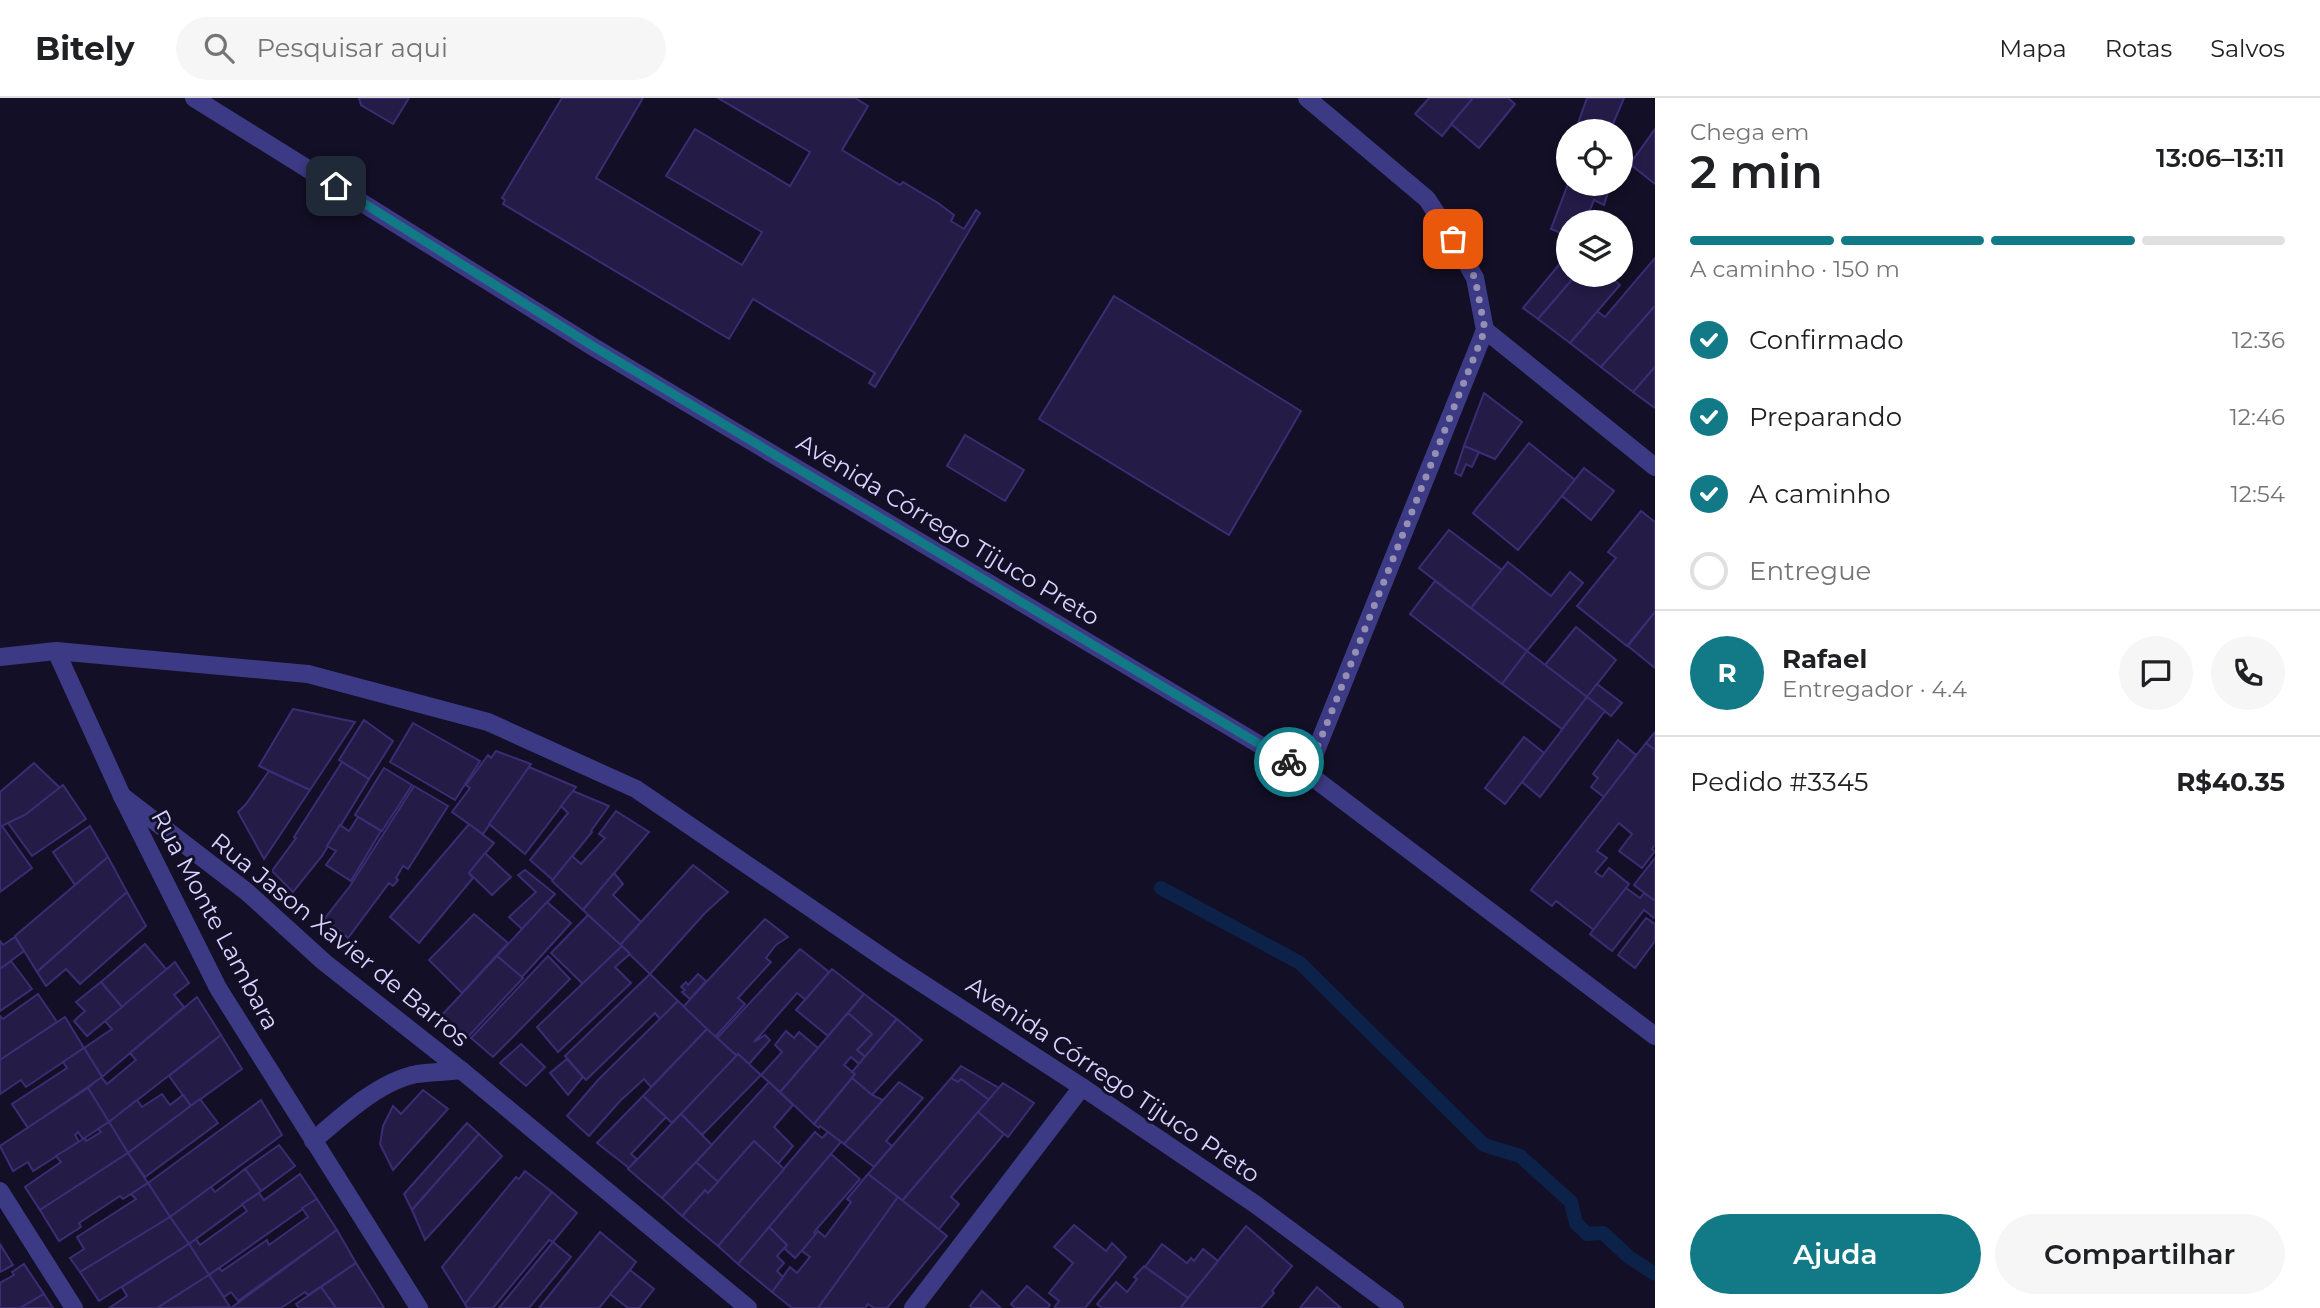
<!DOCTYPE html>
<html lang="pt">
<head>
<meta charset="utf-8">
<style>
  body { margin:0; font-family:Montserrat,sans-serif; background:#f6f6f6; color:#202124; height:100vh; display:flex; flex-direction:column; font-size:26px; white-space:nowrap }
  * { box-sizing:border-box; margin:0 }
  p { font-size:23px; color:#757577 }
  .icon { flex:none; width:38px; height:38px; fill:none; stroke:currentColor; stroke-width:2; stroke-linecap:round; stroke-linejoin:round }
  .map { position:relative; flex:1; overflow:hidden }
  .drawer { display:flex; flex-direction:column; background:#fff; width:665px }
  .drawer>* { flex:none }
  .fabs { position:absolute; left:1556px; top:21px; display:grid; gap:14px }
  .fabs a { display:grid; place-items:center; width:77px; height:77px; border-radius:50%; background:#fff; box-shadow:0 4px 10px #0003; font-size:35px }
  .pin { position:absolute; display:grid; place-items:center; width:60px; height:60px; color:#fff; margin:-30px; border-radius:14px; box-shadow:0 4px 10px #0006 }
  .courier { position:absolute; display:grid; place-items:center; width:70px; height:70px; margin:-35px; border:5px solid #127987; border-radius:50%; background:#fff; color:#222; box-shadow:0 2px 9px #0007 }
  .head em { font-style:normal; font-weight:600 }
  .head div { display:flex; flex-direction:column-reverse }
  .head { display:flex; align-items:center; justify-content:space-between; height:119px; padding:0 35px }
  h1 { font-size:46px; font-weight:600; line-height:52px }
  .bar { display:grid; grid-template-columns:repeat(4,1fr); gap:10px 7px; align-content:center; height:84px; padding:0 35px }
  .bar i { height:9px; border-radius:5px; background:#e0e0e0 }
  .bar .selected { background:#127987 }
  .bar p { grid-column:span 4 }
  .line { display:flex; align-items:center; gap:18px; padding:0 35px; border-top:2px solid #e0e0e0 }
  .line div { flex:1 }
  .round { display:grid; place-items:center; flex:none; width:74px; height:74px; border-radius:37px; background:#f6f6f6 }
  ol { padding:0 35px; list-style:none }
  li { display:flex; align-items:center; gap:21px; height:77px }
  li p { margin-inline-start:auto }
  li .icon { padding:7px; border-radius:50%; background:#127987; color:#fff; stroke-width:4 }
  li:last-child { color:#757577 }
  li i { width:38px; height:38px; border:4px solid #e0e0e0; border-radius:50% }
  .primary-button { display:flex; gap:14px; margin-top:auto; padding:14px 35px }
  .primary-button a { flex:1; height:80px; border-radius:42px; background:#127987; color:#fff; font-size:28px; font-weight:600; line-height:80px; text-align:center }
  .primary-button a+a { background:#f6f6f6; color:#202124 }
  header { display:flex; align-items:center; gap:42px; box-sizing:border-box; height:98px; padding:0 35px; background:#fff; border-bottom:2px solid #e0e0e0 }
  header strong { font-size:33px }
  nav { display:flex; gap:38px; margin-inline-start:auto; font-size:24px }
  .search { width:490px; height:63px; background:#f6f6f6; display:flex; align-items:center; gap:18px; box-sizing:border-box; padding:0 24px; border-radius:38px; color:#757577; font-size:26px }
  main { display:flex; flex:1; min-height:0 }
  .map>svg:first-child { display:block }
</style>
</head>
<body>
<header>
<strong>Bitely</strong>
<div class="search"><svg class="icon" aria-label="search" viewBox="0 0 24 24"><circle cx="10" cy="10" r="6"/><path d="M15 15l6 6"/></svg>Pesquisar aqui</div>
<nav><a>Mapa</a><a>Rotas</a><a>Salvos</a></nav>
</header>
<main>
<div class="map">
<svg width="1655" height="1210" viewBox="0 0 1655 1210">
  <rect width="100%" height="100%" fill="#130f26"/>
  <g fill="none" stroke-linecap="round" stroke-linejoin="round">
    <path stroke="#0c2248" stroke-width="14" d="M1161,790L1300,865L1484,1047L1520,1058L1571,1104L1576,1125L1587,1136L1603,1135L1629,1159L1655,1176"/>
  </g>
  <g fill="#241b47" stroke="#3b2d73" stroke-width="2">
    <path d="M359,0H409L393,26L361,7Z"/>
    <path d="M562,0H643L596,80L742,167L762,134L666,78L695,31L790,88L810,54L718,0H855L868,8L842,52L900,87L903,84L938,105L954,117L951,123L964,131L976,112L980,115L875,289L869,285L875,275L753,201L729,241L503,106L505,102L502,100Z"/>
    <path d="M1429,0H1473L1442,38L1415,16Z"/>
    <path d="M1473,0H1508L1515,6L1479,50L1451,26Z"/>
    <path d="M1587,0H1624L1610,33H1585L1577,28Z"/>
    <path d="M1655,31V86L1630,66Z"/>
    <path d="M1568,86H1600L1599,90L1608,94L1604,107L1594,102L1585,124H1568V138L1551,131Z"/>
    <path d="M1655,160V208L1601,269L1570,245L1597,213L1605,219Z"/>
    <path d="M1563,162L1568,166V177H1576L1538,221L1523,210Z"/>
    <path d="M1576,177H1608L1620,187L1570,245L1538,221Z"/>
    <path d="M1114,198L1301,313L1229,437L1039,321Z"/>
    <path d="M1655,208V269L1633,294L1601,269Z"/>
    <path d="M1655,269V310L1633,294Z"/>
    <path d="M1484,295L1522,324L1495,361L1464,348Z"/>
    <path d="M965,337L1024,372L1005,403L947,368Z"/>
    <path d="M1529,345L1575,382L1518,452L1473,415Z"/>
    <path d="M1464,348L1479,354L1472,369L1466,366L1461,378L1455,375Z"/>
    <path d="M1584,370L1614,393L1591,422L1562,398Z"/>
    <path d="M1641,413L1655,424V514L1627,548L1577,508L1616,460L1608,454Z"/>
    <path d="M1449,432L1502,472L1471,510L1419,470Z"/>
    <path d="M1508,464L1551,498L1570,474L1583,485L1527,553L1471,510Z"/>
    <path d="M1435,483L1527,553L1502,586L1410,516Z"/>
    <path d="M1655,514V570L1628,548Z"/>
    <path d="M1576,529L1616,562L1587,599L1545,567Z"/>
    <path d="M1527,553L1587,599L1562,631L1502,586Z"/>
    <path d="M1597,586L1622,605L1611,618L1587,599Z"/>
    <path d="M1587,599L1605,613L1540,699L1522,684Z"/>
    <path d="M293,611L355,624L310,692L259,668Z"/>
    <path d="M364,622L393,643L369,681L339,662Z"/>
    <path d="M413,625L480,663L455,702L390,664Z"/>
    <path d="M1655,634V652L1646,645Z"/>
    <path d="M1524,639L1544,655L1505,706L1485,690Z"/>
    <path d="M1618,642L1636,657L1604,699L1591,689L1598,680L1593,676Z"/>
    <path d="M1646,645L1655,652V747L1652,751L1655,753L1642,770L1619,753L1632,736L1619,725L1597,753L1607,760L1595,774L1602,779L1609,770L1629,786L1594,832L1556,803L1552,808L1531,792Z"/>
    <path d="M496,653L531,666L483,736L452,714L470,690L466,687L488,657L491,660Z"/>
    <path d="M342,664L369,681L322,758L293,794L272,773L296,740L294,739Z"/>
    <path d="M34,665L60,690L25,717L0,729V694Z"/>
    <path d="M529,669L576,689L525,756L489,726Z"/>
    <path d="M384,670L412,687L382,733L355,717Z"/>
    <path d="M269,673L310,692L264,761L238,714L246,706Z"/>
    <path d="M63,687L86,721L32,758L8,725L25,717Z"/>
    <path d="M414,688L448,708L408,771L403,768L396,780L398,782L393,788L389,785L348,840L325,820L350,788Z"/>
    <path d="M573,693L609,708L591,733L592,734L553,782L530,762L568,715L561,708Z"/>
    <path d="M616,713L649,734L583,812L552,783L572,758L581,766L605,740L599,736Z"/>
    <path d="M358,719L381,733L351,783L326,767L336,753L327,748L340,727L349,733Z"/>
    <path d="M469,726L494,745L469,775L473,780L419,845L390,819Z"/>
    <path d="M2,728L32,770L0,794V729Z"/>
    <path d="M90,728L108,759L75,787L53,754Z"/>
    <path d="M485,755L511,779L492,797L469,775Z"/>
    <path d="M108,759L127,794L37,874L15,838Z"/>
    <path d="M1655,760V803L1634,787Z"/>
    <path d="M693,767L728,794L705,815L650,876L620,847Z"/>
    <path d="M525,772L555,796L522,831L509,819L536,794L518,777Z"/>
    <path d="M614,775L623,786L613,797L641,824L620,847L583,812Z"/>
    <path d="M1626,790L1640,800L1644,795L1655,803V818L1654,820L1644,812L1612,853L1590,836Z"/>
    <path d="M127,794L146,828L80,886L66,871L46,888L37,874Z"/>
    <path d="M547,804L571,825L522,879L497,858Z"/>
    <path d="M474,816L508,845L462,895L429,862Z"/>
    <path d="M588,817L622,848L583,886L551,855Z"/>
    <path d="M1646,820L1655,826V843L1635,870L1618,857Z"/>
    <path d="M765,821L788,839L776,847L766,860L771,864L738,900L745,906L715,939L683,909Z"/>
    <path d="M15,839L24,853L0,871V843L3,847Z"/>
    <path d="M145,846L167,872L122,909L101,884Z"/>
    <path d="M622,848L630,856L615,869L631,885L558,954L537,929Z"/>
    <path d="M800,851L829,874L806,902L797,895L762,935L754,944L765,937L770,942L749,966L738,956L737,958L717,940Z"/>
    <path d="M497,858L523,880L465,942L441,918Z"/>
    <path d="M548,858L570,881L493,959L471,940Z"/>
    <path d="M11,863L32,891L0,913V871Z"/>
    <path d="M175,864L189,885L174,897L184,909L102,979L84,950L112,931L105,923Z"/>
    <path d="M832,871L864,896L828,938L796,912Z"/>
    <path d="M650,876L678,903L660,921L655,915L586,982L565,958Z"/>
    <path d="M698,876L706,883L690,901L682,894L685,892L681,889L686,884L688,887Z"/>
    <path d="M101,884L122,909L87,938L74,923L85,913L76,904Z"/>
    <path d="M38,896L57,924L0,962V918L3,921Z"/>
    <path d="M864,896L897,921L865,959L857,952L872,936L848,915Z"/>
    <path d="M197,899L221,937L109,1024L88,990L101,979L107,986L136,962L130,955Z"/>
    <path d="M678,903L707,931L651,989L644,981L620,1003L589,1038L567,1018L598,982Z"/>
    <path d="M848,915L872,936L857,952L865,959L859,966L851,959L844,967L855,976L814,1026L780,994Z"/>
    <path d="M65,919L84,950L26,989L21,982L0,996V962Z"/>
    <path d="M897,921L922,942L872,997L852,980L855,976L852,974Z"/>
    <path d="M707,931L737,958L672,1025L643,998Z"/>
    <path d="M786,933L794,940L799,934L818,950L780,994L761,977L782,954L775,947Z"/>
    <path d="M221,937L242,971L191,1008L169,978Z"/>
    <path d="M521,946L545,969L526,988L500,965Z"/>
    <path d="M84,950L102,979L28,1030L12,1006L67,970L63,964Z"/>
    <path d="M738,956L761,977L702,1037L681,1016Z"/>
    <path d="M567,961L583,979L568,997L550,975Z"/>
    <path d="M961,968L999,990L989,1002L961,981L958,984L951,980Z"/>
    <path d="M852,980L872,997L883,1002L844,1046L820,1028L819,1030L814,1026Z"/>
    <path d="M951,980L958,984L961,981L989,1002L902,1103L868,1076Z"/>
    <path d="M769,984L793,1007L774,1029L793,1048L778,1066L754,1043L718,1084L696,1064Z"/>
    <path d="M899,984L923,1000L886,1043L892,1048L874,1069L844,1046Z"/>
    <path d="M1003,985L1034,1005L1008,1039L978,1014Z"/>
    <path d="M88,990L109,1024L83,1041L78,1034L75,1037L79,1044L33,1073L28,1064L13,1073L0,1048Z"/>
    <path d="M423,992L448,1011L393,1072L380,1046L383,1028L393,1008L401,1016Z"/>
    <path d="M162,996L170,1007L183,997L191,1008L128,1055L109,1024L137,1002L142,1009Z"/>
    <path d="M643,998L666,1019L631,1056L637,1061L629,1070L597,1045Z"/>
    <path d="M200,1001L218,1025L145,1079L128,1055Z"/>
    <path d="M261,1002L282,1037L170,1119L148,1085Z"/>
    <path d="M978,1014L1004,1036L951,1099L959,1106L939,1131L902,1103Z"/>
    <path d="M681,1016L712,1047L662,1100L628,1071Z"/>
    <path d="M109,1024L128,1055L40,1112L25,1089L61,1064L56,1058L85,1040L86,1043L101,1034L98,1031Z"/>
    <path d="M467,1025L479,1036L412,1112L404,1096Z"/>
    <path d="M815,1034L822,1040L828,1034L841,1044L738,1166L718,1148Z"/>
    <path d="M479,1036L502,1058L425,1142L412,1112Z"/>
    <path d="M754,1043L784,1071L718,1148L682,1118L705,1092L708,1095Z"/>
    <path d="M279,1047L295,1068L261,1093L245,1071Z"/>
    <path d="M128,1055L148,1085L123,1101L120,1098L79,1125L81,1129L59,1143L40,1112Z"/>
    <path d="M831,1056L860,1081L814,1134L816,1137L795,1160L784,1150L787,1147L769,1129Z"/>
    <path d="M696,1064L718,1084L708,1095L705,1092L682,1118L662,1100Z"/>
    <path d="M245,1071L261,1093L189,1146L170,1119L211,1089L215,1094Z"/>
    <path d="M525,1073L552,1094L465,1206L442,1169L516,1079L519,1081Z"/>
    <path d="M300,1076L317,1101L209,1177L189,1146L196,1141L200,1147L247,1113L242,1106L259,1095L264,1102Z"/>
    <path d="M868,1076L898,1099L818,1210H792L772,1194L790,1169L797,1175L810,1159L802,1153L818,1133L825,1139L851,1104L847,1101Z"/>
    <path d="M148,1085L170,1119L80,1174L70,1160L84,1151L77,1139L136,1101L131,1096Z"/>
    <path d="M552,1094L577,1115L553,1144L549,1142L493,1210H467L465,1206Z"/>
    <path d="M898,1099L947,1138L887,1210H874L868,1206L865,1210H818Z"/>
    <path d="M317,1101L337,1132L238,1203L231,1194L224,1199L209,1177L219,1170L222,1173L267,1142L269,1147L308,1119L302,1110Z"/>
    <path d="M170,1119L189,1146L99,1203L80,1174Z"/>
    <path d="M1074,1127L1106,1153L1112,1145L1126,1159L1085,1210H1054L1059,1203L1049,1195L1073,1165L1054,1149Z"/>
    <path d="M1246,1128L1292,1168L1272,1193L1274,1195L1261,1210H1180Z"/>
    <path d="M769,1129L787,1147L777,1158L784,1165L777,1173L783,1179L772,1194L738,1166Z"/>
    <path d="M337,1132L356,1165L308,1197L305,1194L281,1210H231Z"/>
    <path d="M600,1134L636,1164L624,1180L599,1210H539Z"/>
    <path d="M553,1144L571,1159L529,1210H499Z"/>
    <path d="M0,1146L13,1167L0,1174Z"/>
    <path d="M189,1146L209,1177L157,1210H109L127,1198L122,1189Z"/>
    <path d="M1162,1146L1187,1165L1191,1160L1194,1163L1203,1151L1218,1163L1188,1200L1145,1169Z"/>
    <path d="M356,1165L376,1197L384,1210H336L321,1189Z"/>
    <path d="M24,1166L44,1196L20,1210H0V1185L14,1177L12,1174Z"/>
    <path d="M1144,1168L1188,1200L1180,1210H1102L1097,1206L1116,1184L1127,1194L1137,1181L1134,1179Z"/>
    <path d="M630,1172L654,1191L639,1210H628L610,1196Z"/>
    <path d="M209,1177L230,1209L157,1210Z"/>
    <path d="M1027,1188L1050,1207L1048,1210H1015L1011,1206Z"/>
    <path d="M321,1189L336,1210H299L296,1206Z"/>
    <path d="M1317,1189L1341,1210H1300Z"/>
    <path d="M982,1193L1001,1210H972L970,1208Z"/>
    <path d="M44,1196L53,1210H20Z"/>
  </g>
  <g fill="none" stroke-linecap="round" stroke-linejoin="round">
    <g stroke="#3d3a85" stroke-width="18">
      <path d="M194,0L595,250L1307,675L1655,938"/>
      <path d="M1307,0L1427,101L1453,141L1475,180L1485,232L1655,369"/>
      <path d="M56,553L122,698L218,890L419,1210"/>
      <path d="M0,559L56,553L308,576L488,624L636,691L894,867L1082,989L1255,1106L1395,1210"/>
      <path d="M1307,675L1485,232"/>
      <path d="M122,698L247,794L324,864L461,972L748,1210"/>
      <path d="M313,1043C341,1019 379,983 417,976C431,974 446,974 461,972"/>
      <path d="M0,1093L74,1210"/>
      <path d="M913,1210L1082,989"/>
    </g>
  </g>
  <g fill="none" stroke-linecap="round" stroke-linejoin="round">
    <path stroke="#948fb3" stroke-width="7" stroke-dasharray="0 12.6" d="M1289,664L1307,675L1485,232L1475,180L1453,141"/>
    <path stroke="#127987" stroke-width="9" d="M336,88L596,250L1289,664"/>
  </g>
  <g text-anchor="middle" stroke-width="6" stroke-linejoin="round" paint-order="stroke">
    <g font-size="24" fill="#d9d4ff" stroke="#130f26">
      <text transform="translate(948 432) rotate(31)" y="8">Avenida Córrego Tijuco Preto</text>
      <text transform="translate(215 822) rotate(62)" y="8">Rua Monte Lambara</text>
      <text transform="translate(340 842) rotate(39)" y="8">Rua Jason Xavier de Barros</text>
      <text transform="translate(1113 982) rotate(34)" y="8">Avenida Córrego Tijuco Preto</text>
    </g>
  </g>
</svg>
<div class="fabs">
<a><svg class="icon" aria-label="locate" viewBox="0 0 24 24"><circle cx="12" cy="12" r="6"/><path d="M12 2v4M12 18v4M2 12h4M18 12h4"/></svg></a>
<a><svg class="icon" aria-label="layers" viewBox="0 0 24 24"><path d="M12 4l9 5-9 5-9-5zM3 14l9 5 9-5"/></svg></a>
</div>
<div class="pin" style="left:1453px;top:141px;background:#ea580c"><svg class="icon" aria-label="bag" viewBox="0 0 24 24"><path d="M5 8h14l-1 12H6zM9 8a3 3 0 0 1 6 0"/></svg></div>
<div class="pin" style="left:336px;top:88px;background:#1f2937"><svg class="icon" aria-label="home" viewBox="0 0 24 24"><path d="M3 11l9-7 9 7M6 9v11h12V9"/></svg></div>
<div class="courier" style="left:1289px;top:664px"><svg class="icon" aria-label="bike" viewBox="0 0 24 24"><circle cx="6" cy="16" r="4"/><circle cx="18" cy="16" r="4"/><path d="M6 16l4-8h5l3 8M10 8l3 8H6M13 5h3"/></svg></div>
</div>
<section class="drawer">
<div class="head"><div><h1>2 min</h1><p>Chega em</p></div><em>13:06–13:11</em></div>
<div class="bar"><i class="selected"></i><i class="selected"></i><i class="selected"></i><i></i><p>A caminho · 150 m</p></div>
<ol>
<li><svg class="icon" aria-label="check" viewBox="0 0 24 24"><path d="M5 12l5 5 9-10"/></svg>Confirmado<p>12:36</p></li>
<li><svg class="icon" aria-label="check" viewBox="0 0 24 24"><path d="M5 12l5 5 9-10"/></svg>Preparando<p>12:46</p></li>
<li><svg class="icon" aria-label="check" viewBox="0 0 24 24"><path d="M5 12l5 5 9-10"/></svg>A caminho<p>12:54</p></li>
<li><i></i>Entregue</li>
</ol>
<div class="line" style="height:126px"><b class="round" style="background:#127987;color:#fff">R</b><div><b>Rafael</b><p>Entregador · 4.4</p></div><a class="round"><svg class="icon" aria-label="chat" viewBox="0 0 24 24"><path d="M4 5h16v11H9l-5 4z"/></svg></a><a class="round"><svg class="icon" aria-label="phone" viewBox="0 0 24 24"><path d="M5 4h4l2 5-3 2q2 4 5 5l2-3 5 2v4C11 20 4 13 5 4z"/></svg></a></div>
<div class="line" style="height:91px"><div>Pedido #3345</div><b>R$40.35</b></div>
<div class="primary-button"><a>Ajuda</a><a>Compartilhar</a></div>
</section>
</main>
</body>
</html>
